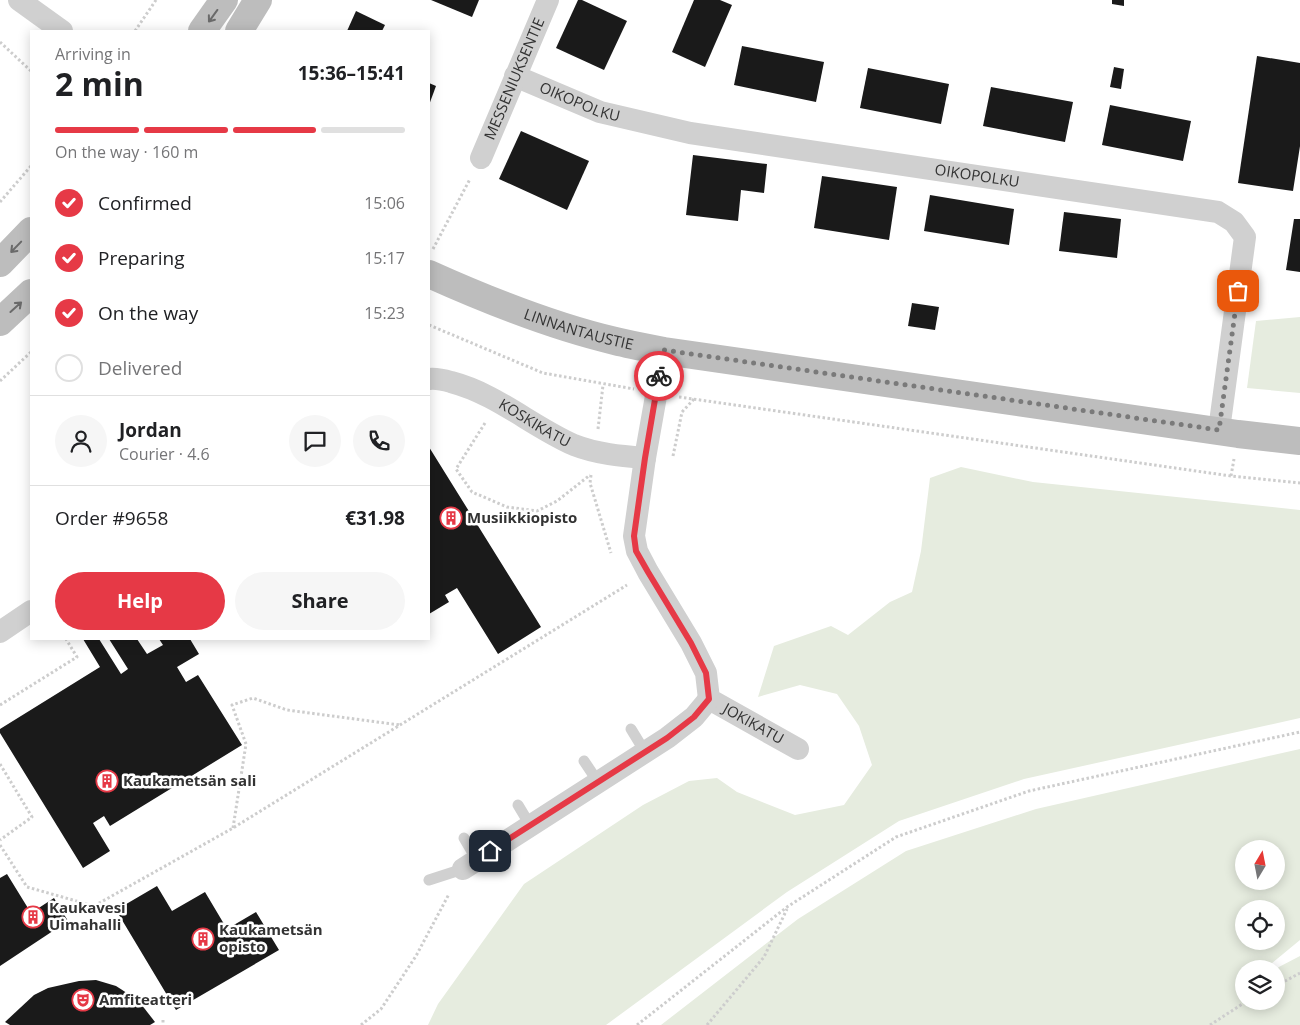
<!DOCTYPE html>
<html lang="en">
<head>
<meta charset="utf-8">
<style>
  body { margin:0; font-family:"Open Sans",sans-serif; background:#f6f6f6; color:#202124; height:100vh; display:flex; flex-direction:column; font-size:19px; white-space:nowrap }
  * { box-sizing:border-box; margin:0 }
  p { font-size:16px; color:#757577 }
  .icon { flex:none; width:28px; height:28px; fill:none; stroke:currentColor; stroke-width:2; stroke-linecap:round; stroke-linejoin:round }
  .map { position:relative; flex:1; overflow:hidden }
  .panel { position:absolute; left:30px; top:30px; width:400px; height:610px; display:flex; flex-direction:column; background:#fff; border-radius:0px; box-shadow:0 2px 12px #0003 }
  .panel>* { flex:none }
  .needle { width:32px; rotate:10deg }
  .fabs { position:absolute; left:1235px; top:840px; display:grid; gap:10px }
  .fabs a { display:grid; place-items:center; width:50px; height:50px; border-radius:50%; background:#fff; box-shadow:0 2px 12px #0003; font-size:25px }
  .pin { position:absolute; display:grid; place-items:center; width:42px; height:42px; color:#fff; margin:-21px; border-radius:10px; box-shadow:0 2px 8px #0006 }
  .courier { position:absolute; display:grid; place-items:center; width:50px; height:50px; margin:-25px; border:4px solid #e63946; border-radius:50%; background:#fff; color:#222; box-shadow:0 1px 6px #0007 }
  .headline em { font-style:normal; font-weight:700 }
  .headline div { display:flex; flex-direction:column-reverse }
  .headline { display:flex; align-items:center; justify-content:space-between; height:85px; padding:0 25px }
  h1 { font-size:32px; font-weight:700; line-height:38px }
  .bar { display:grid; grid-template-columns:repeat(4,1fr); gap:8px 5px; align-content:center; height:60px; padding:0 25px }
  .bar i { height:6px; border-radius:4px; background:#e0e0e0 }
  .bar .on { background:#e63946 }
  .bar p { grid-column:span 4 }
  .line { display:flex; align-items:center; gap:12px; padding:0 25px; border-top:1px solid #e0e0e0 }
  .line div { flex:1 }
  .round { display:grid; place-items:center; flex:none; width:52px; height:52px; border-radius:26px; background:#f6f6f6 }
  ol { padding:0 25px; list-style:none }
  li { display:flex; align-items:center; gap:15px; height:55px }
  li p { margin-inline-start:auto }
  li .icon { padding:5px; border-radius:50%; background:#e63946; color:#fff; stroke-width:4 }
  li:last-child { color:#757577 }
  li i { width:28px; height:28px; border:2px solid #e0e0e0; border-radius:50% }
  .button { display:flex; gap:10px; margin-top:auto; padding:10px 25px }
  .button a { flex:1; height:58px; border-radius:30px; background:#e63946; color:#fff; font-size:20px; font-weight:700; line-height:58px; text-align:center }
  .button a+a { background:#f6f6f6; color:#202124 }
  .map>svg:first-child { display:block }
</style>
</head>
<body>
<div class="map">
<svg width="1300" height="1025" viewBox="0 0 1300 1025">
  <rect width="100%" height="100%" fill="#fff"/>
  <g fill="#e6ecdf" fill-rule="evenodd">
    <path d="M1300,317V393L1247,388L1256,321Z"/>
    <path d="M961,467L1033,482L1300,510V718L1024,779L899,821L787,892L606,1025H428L438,1004L524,884L643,805L689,781L717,778L737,792L795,815L844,805L872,765L859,726L837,694L800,685L758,697L774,646L831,626L848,635L890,602L912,592L921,551L930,478Z"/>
    <path d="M1300,749V940L1265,969H1244V1001H1276L1275,969L1300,956V1025H661L798,919L906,851L1036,809ZM1244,849H1276V881H1244ZM1244,909H1276V941H1244Z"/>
  </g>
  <g fill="#1a1a1a">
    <path d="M431,0H479L472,17Z"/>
    <path d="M578,0H582L627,21L604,70L556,48Z"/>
    <path d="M694,0H720L732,5L705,67L672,52Z"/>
    <path d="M1112,0H1124V6L1112,4Z"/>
    <path d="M356,11L385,25L382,31H347Z"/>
    <path d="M742,46L824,62L816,102L734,85Z"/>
    <path d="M1257,56L1300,63V146L1293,191L1238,183Z"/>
    <path d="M1114,67L1124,69L1121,89L1110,87Z"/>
    <path d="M868,68L949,84L941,124L860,108Z"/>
    <path d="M429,83L436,86L429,105Z"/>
    <path d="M991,87L1073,102L1065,142L983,126Z"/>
    <path d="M1110,105L1191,121L1183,161L1102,145Z"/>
    <path d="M521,131L589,161L567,210L499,179Z"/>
    <path d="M693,155L767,164L764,193L741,190L738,221L686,215Z"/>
    <path d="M822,176L897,187L889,240L814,228Z"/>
    <path d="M930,195L1014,209L1009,245L924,231Z"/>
    <path d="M1064,212L1121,219L1117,258L1059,251Z"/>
    <path d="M1294,219H1300V272L1286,270Z"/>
    <path d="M912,303L939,307L935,330L908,326Z"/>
    <path d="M429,447L541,627L498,654L457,588L445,595L449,602L429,614Z"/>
    <path d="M83,639H99L121,674L128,669L109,639H118L119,640L121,639H137L147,654L163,645L159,639H190L199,654L177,667L186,682L198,675L242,745L110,826L104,816L93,823L110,851L83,868L0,733V729L100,667Z"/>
    <path d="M7,874L31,913L54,898L68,921L0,966V878Z"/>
    <path d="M157,886L172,911L205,892L227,929L256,912L279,950L176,1010L116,910Z"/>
    <path d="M96,980L116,986L130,995L141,1004L155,1022L150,1025H10L5,1022L34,995L48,988L79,981Z"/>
  </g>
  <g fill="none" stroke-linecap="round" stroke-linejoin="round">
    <g stroke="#cdcdcd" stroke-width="3" stroke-dasharray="2.5 2.5" stroke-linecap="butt">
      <path d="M135,31L156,0"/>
      <path d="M0,42L31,71"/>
      <path d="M0,202L31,166"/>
      <path d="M433,249L470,179"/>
      <path d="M429,325L543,373L634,389"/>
      <path d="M0,381L31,352"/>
      <path d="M679,397L1231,476L1300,483"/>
      <path d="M485,423L456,469L472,492L507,507L537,511L557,501L590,475"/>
      <path d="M598,429L603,385"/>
      <path d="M673,456L682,412L694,399"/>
      <path d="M591,475L590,483L611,553"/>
      <path d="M1231,476L1234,459"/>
      <path d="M0,705L77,657L66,639"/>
      <path d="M0,764L32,817L0,840"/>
      <path d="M233,828L246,744L232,705L253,698L287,710L400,725"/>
      <path d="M0,845L27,887L94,906L233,828L627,585"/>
      <path d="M1276,986L1300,973"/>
      <path d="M163,1020V1025"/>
      <path d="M361,1025L381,1009L416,956L449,894"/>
      <path d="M637,1025L787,907L896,837L1029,791L1300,732"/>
      <path d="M707,1025L764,957L787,909"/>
      <path d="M1210,1025L1247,1001"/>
    </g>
    <g stroke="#d0d0d0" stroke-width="11">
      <path d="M631,729L645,752"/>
      <path d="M584,761L598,782"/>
      <path d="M518,805L530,825"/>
      <path d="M464,838L477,860"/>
      <path d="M429,880L463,869"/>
    </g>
    <g stroke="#d0d0d0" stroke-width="22">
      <path d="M19,0L62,31"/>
      <path id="s1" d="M515,76L600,112L690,133L1218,212L1234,222L1245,237L1219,430"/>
      <path id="s2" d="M481,158L548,0"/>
      <path id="s3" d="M664,351L645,458L634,536L637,551L648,572L691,643L706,673L709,699L798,749"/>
      <path id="s4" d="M429,379C437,378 444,380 451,382C497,394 531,426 574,445C597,454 621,456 645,458"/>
      <path d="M0,632L31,611"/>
      <path d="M463,869L667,738L694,717L709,699"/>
    </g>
    <g stroke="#bdbdbd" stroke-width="28">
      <path d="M202,31L224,0"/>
      <path d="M239,31L258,0"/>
      <path d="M0,263L31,231"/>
      <path id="s5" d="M429,274C489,301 551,326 615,341C631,345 648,348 664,351L1238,434L1300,441"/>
      <path d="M0,322L31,293"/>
    </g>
  </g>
  <defs><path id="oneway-shaft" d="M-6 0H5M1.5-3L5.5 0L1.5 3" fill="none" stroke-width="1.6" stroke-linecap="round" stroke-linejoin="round" transform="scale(1.25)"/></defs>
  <g stroke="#6a6a6a">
    <use href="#oneway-shaft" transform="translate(213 16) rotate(126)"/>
    <use href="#oneway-shaft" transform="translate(16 247) rotate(134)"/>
    <use href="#oneway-shaft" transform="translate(16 307) rotate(-42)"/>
  </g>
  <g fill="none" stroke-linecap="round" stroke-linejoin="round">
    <path stroke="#7a7a7a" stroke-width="5" stroke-dasharray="0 9" d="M659,376L664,350L1219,430L1238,291"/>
    <path stroke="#e63946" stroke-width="6" d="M490,851L667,738L694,717L709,699L706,673L691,643L648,572L636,551L634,536L645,458L659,376"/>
  </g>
  <defs>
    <g id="building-ring" transform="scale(1.125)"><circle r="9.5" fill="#fff" stroke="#e63946" stroke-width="1.5"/><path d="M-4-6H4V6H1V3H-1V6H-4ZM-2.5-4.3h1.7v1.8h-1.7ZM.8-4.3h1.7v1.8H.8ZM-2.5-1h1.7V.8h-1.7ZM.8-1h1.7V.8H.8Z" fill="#e63946"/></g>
    <g id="theatre-ring" transform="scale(1.125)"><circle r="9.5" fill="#fff" stroke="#e63946" stroke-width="1.5"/><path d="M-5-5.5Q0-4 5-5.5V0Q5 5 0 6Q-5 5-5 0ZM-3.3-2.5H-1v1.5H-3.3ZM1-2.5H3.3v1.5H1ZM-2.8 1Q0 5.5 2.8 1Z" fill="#e63946"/></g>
  </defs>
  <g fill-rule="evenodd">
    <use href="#building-ring" x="451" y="518"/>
    <use href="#building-ring" x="107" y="781"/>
    <use href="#building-ring" x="33" y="917"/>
    <use href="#building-ring" x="203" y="939"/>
    <use href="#theatre-ring" x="83" y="1000"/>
  </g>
  <g text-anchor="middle" stroke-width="5" stroke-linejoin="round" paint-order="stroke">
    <g font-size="15" fill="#333" stroke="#fff">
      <text dy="5" stroke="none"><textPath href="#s2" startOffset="86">MESSENIUKSENTIE</textPath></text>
      <text dy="5" stroke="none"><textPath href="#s1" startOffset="70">OIKOPOLKU</textPath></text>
      <text dy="5" stroke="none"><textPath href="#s1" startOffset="475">OIKOPOLKU</textPath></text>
      <text dy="5" stroke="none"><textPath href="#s5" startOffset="160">LINNANTAUSTIE</textPath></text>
      <text dy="5" stroke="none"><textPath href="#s4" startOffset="116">KOSKIKATU</textPath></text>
      <text dy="5" stroke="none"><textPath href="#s3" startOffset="420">JOKIKATU</textPath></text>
    </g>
    <g font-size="15" font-weight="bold" fill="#333" stroke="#fff" text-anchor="start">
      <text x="467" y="523">Musiikkiopisto</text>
      <text x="123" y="786">Kaukametsän sali</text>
      <text x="49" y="913">Kaukavesi<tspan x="49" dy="17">Uimahalli</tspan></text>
      <text x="219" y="935">Kaukametsän<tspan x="219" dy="17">opisto</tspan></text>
      <text x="99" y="1005">Amfiteatteri</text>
    </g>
  </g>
</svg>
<div class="fabs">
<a><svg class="needle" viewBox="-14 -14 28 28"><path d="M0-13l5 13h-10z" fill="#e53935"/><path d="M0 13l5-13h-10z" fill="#757577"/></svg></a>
<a><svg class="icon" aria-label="locate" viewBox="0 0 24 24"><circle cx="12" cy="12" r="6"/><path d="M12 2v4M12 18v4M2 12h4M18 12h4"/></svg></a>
<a><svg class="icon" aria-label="layers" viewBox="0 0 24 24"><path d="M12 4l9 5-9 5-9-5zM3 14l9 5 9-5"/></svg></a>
</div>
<div class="pin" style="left:1238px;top:291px;background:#ea580c"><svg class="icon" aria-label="bag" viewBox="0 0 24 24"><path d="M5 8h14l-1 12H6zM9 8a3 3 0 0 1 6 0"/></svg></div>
<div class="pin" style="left:490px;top:851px;background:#1f2937"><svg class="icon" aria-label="home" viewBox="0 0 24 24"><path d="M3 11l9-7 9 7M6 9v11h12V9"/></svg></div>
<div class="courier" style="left:659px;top:376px"><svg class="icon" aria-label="bike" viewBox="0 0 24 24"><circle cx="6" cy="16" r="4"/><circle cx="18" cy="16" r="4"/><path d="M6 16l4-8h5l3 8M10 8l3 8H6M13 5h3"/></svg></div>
<section class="panel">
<div class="headline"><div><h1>2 min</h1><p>Arriving in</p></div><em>15:36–15:41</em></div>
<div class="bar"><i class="on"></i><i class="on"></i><i class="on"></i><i></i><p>On the way · 160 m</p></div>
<ol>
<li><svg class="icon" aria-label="check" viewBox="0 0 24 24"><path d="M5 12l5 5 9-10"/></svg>Confirmed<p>15:06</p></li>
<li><svg class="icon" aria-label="check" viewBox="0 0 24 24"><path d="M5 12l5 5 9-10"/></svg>Preparing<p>15:17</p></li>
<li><svg class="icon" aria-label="check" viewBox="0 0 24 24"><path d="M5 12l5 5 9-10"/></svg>On the way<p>15:23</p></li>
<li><i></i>Delivered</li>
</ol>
<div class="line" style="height:90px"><a class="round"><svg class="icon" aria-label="person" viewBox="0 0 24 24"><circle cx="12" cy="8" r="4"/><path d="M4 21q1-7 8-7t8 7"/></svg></a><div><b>Jordan</b><p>Courier · 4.6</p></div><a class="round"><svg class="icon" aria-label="chat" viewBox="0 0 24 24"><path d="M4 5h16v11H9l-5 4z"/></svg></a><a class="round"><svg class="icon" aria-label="phone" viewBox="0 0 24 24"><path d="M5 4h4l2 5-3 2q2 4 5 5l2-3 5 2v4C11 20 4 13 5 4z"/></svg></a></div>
<div class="line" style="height:65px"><div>Order #9658</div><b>€31.98</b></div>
<div class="button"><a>Help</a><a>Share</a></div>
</section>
</div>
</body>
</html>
